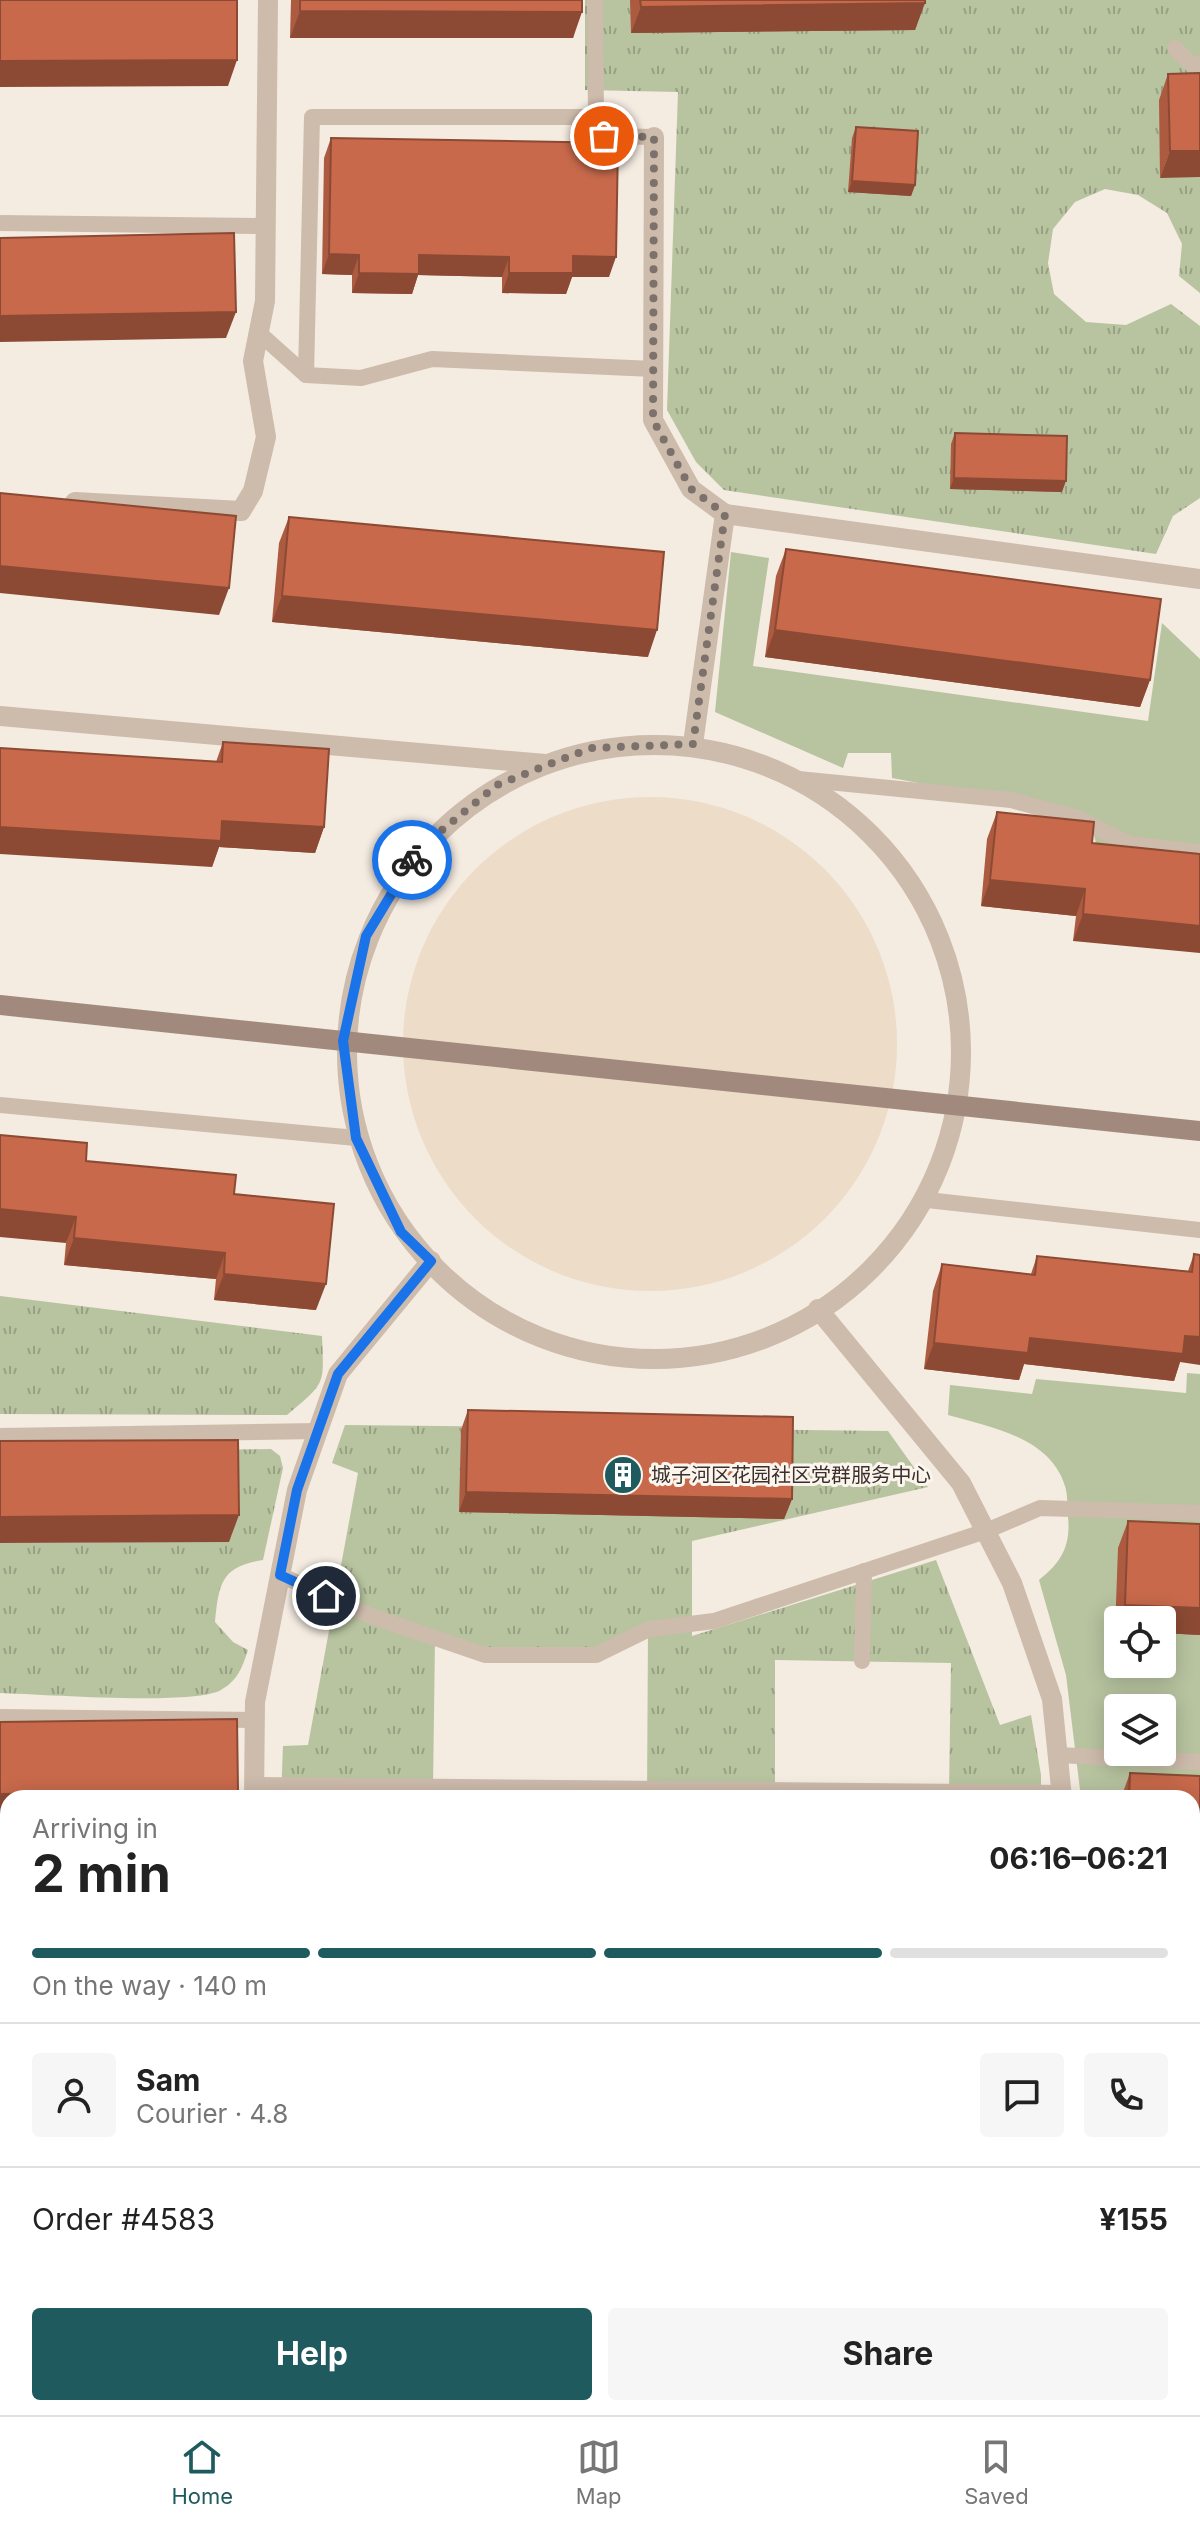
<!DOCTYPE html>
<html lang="en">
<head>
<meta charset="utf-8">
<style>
  body { margin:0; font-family:Inter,"Noto Sans SC",sans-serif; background:#f6f6f6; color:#222; height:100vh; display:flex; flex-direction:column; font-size:30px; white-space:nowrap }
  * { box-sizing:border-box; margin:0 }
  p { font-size:26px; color:#767676 }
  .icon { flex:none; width:44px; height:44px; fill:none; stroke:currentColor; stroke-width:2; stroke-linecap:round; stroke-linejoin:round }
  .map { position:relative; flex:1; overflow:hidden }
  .sheet { position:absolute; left:0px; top:1790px; width:1200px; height:626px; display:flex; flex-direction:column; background:#fff; border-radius:24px 24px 0 0; box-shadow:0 4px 20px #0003 }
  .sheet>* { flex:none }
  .tools { position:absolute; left:1104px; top:1606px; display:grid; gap:16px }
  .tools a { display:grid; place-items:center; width:72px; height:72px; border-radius:8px; background:#fff; box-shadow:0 4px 20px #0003; font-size:40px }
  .pin { position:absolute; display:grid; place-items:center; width:68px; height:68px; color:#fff; margin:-34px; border:4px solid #fff; border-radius:50%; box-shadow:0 2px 8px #0007 }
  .courier { position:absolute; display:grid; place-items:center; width:80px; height:80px; margin:-40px; border:6px solid #1a73e8; border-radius:50%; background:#fff; color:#222; box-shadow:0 2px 10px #0007 }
  .headline em { font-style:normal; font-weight:700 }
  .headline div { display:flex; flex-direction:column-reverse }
  .headline { display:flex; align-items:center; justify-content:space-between; height:136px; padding:0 32px }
  h1 { font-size:52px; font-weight:700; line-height:60px }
  .bar { display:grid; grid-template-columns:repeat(4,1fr); gap:12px 8px; align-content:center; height:96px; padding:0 32px }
  .bar i { height:10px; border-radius:6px; background:#e0e0e0 }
  .bar .current { background:#1f5a5e }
  .bar p { grid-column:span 4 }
  .line { display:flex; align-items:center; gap:20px; padding:0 32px; border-top:2px solid #e0e0e0 }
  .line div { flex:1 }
  .round { display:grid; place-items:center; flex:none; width:84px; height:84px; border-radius:8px; background:#f6f6f6 }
  .cta { display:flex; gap:16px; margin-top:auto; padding:16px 32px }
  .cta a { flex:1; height:92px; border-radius:8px; background:#1f5a5e; color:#fff; font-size:32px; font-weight:700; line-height:92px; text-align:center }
  .cta a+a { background:#f6f6f6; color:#222 }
  .tabs { display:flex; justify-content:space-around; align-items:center; height:112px; border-top:2px solid #e0e0e0; background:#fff; font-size:22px; color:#767676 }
  .tabs a { display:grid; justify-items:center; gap:4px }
  .tabs .current { color:#1f5a5e }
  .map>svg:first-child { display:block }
</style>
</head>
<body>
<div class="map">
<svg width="1200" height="2415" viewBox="0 0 1200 2415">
  <defs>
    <pattern id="park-tufts" width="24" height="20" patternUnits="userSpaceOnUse" patternTransform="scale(2)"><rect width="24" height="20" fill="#b8c4a0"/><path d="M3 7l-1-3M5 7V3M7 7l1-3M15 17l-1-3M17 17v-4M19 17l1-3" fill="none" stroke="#97a083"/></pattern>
  </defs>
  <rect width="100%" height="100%" fill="#f4ebe1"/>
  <g fill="#b8c4a0" fill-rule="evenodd">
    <path d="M731,552L769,558L753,666L1148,721L1162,623L1200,659V871L1100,860L1089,815L892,778L891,753H848L843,768L715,712Z"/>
    <path d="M1187,1373L1200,1374V2116H1192V1798H1081L1066,1675L1039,1580C1061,1563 1071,1546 1068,1517C1067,1507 1068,1495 1065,1486C1050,1437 990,1427 948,1415L950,1385L1032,1394L1036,1379L1186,1393ZM1118,1620H1162V1664H1118ZM1118,1708H1162V1752H1118Z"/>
  </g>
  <g fill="url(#park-tufts)" fill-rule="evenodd">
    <path d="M585,0H1200V293L1179,276L1182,244L1167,213L1138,195L1105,189L1075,202L1053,229L1048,263L1054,294L1086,322L1126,325L1171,304L1200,326V498L1173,516L1156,554L724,490L696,462L667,410L678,92L585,90Z"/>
    <path d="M0,1296L322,1336C324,1386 326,1382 287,1415L0,1414Z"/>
    <path d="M345,1425L888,1431L928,1487L692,1541V1636L936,1560L1000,1725L1031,1715L1041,1775V1798H281L283,1746L308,1745L358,1473L332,1463ZM648,1630L647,1796L433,1787L435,1640L485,1655H596ZM775,1660L951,1663L949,1792L775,1790Z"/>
    <path d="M271,1449L280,1456L283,1468L263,1560C221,1567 219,1583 215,1622L233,1642L248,1650C242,1668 238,1680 221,1690C192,1706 41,1694 0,1693V1543L229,1541L0,1452Z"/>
    <path d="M0,1832H8V2022L0,2023Z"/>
  </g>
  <circle fill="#ecdcc8" cx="650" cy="1044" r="247"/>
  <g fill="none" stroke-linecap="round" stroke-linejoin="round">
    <g stroke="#cdbbac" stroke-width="16">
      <path d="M595,0L596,117L604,136L654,137"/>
      <path d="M1175,48L1191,64H1200"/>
      <path d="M0,223L266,226"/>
      <path d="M259,333L306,375L361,378L432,359L653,369"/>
      <path d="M306,375L312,117H596"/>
      <path d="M798,779L1011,800L1078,818L1129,844L1200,852"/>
      <path d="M0,1105L356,1138"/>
      <path d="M927,1200L1200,1230"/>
      <path d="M0,1436L318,1431"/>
      <path d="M280,1575L371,1616L485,1655H596L649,1629L714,1621L986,1531L1040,1508L1200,1513"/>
      <path d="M862,1661L864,1571"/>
      <path d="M0,1717L255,1720"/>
      <path d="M1058,1755L1200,1762"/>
      <path d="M254,1785L1062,1793"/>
      <path d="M1192,2015L1200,2016"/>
      <path d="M0,2044H8"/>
    </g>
    <g stroke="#cdbbac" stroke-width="20">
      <path d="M654,137L653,420L691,489L725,514"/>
      <path d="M75,502L241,511L253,491L266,437L253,361L265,301L268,0"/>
      <path d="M0,716L545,764"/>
      <path d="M693,744L725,514L1200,579"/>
      <circle cx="654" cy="1052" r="307"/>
      <path d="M818,1309L961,1483L1012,1583L1052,1699L1062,1798"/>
      <path d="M254,1798L255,1702L297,1490L338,1374L431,1261"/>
      <path d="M0,2267H8"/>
      <path d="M1192,2269H1200"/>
      <path d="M220,2408L221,2415"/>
      <path d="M1063,2415V2408"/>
    </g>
    <path stroke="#a18a7d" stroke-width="20" d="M0,1005L1200,1131"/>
  </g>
  <g fill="#ac5a40">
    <path d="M291,0H582L573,38H290Z"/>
    <path d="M630,0H925L915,30L631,33Z"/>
    <path d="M1200,73L1160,178L1159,100L1168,74Z"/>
    <path d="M856,127L915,185L911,196L848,192L852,138Z"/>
    <path d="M331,138L609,277H572L566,294L502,293V277L418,275L412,294L352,293V275L322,274L324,158Z"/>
    <path d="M955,433L1062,492L950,489L951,444Z"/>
    <path d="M289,517L648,657L272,622L279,543Z"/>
    <path d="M786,549L1150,680L1140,707L765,657L776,576Z"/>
    <path d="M223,742L324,827L315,853L219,847L212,867L216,762Z"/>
    <path d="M997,812L1092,843L1200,854L1073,941L1076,916L981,906L987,839Z"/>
    <path d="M86,1161L234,1194L316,1310L214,1300L216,1279L64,1265L66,1243Z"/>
    <path d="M1194,1254L1180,1362L1174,1381L1024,1364L1019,1380L924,1369L933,1291L942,1264L1031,1274L1037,1256L1188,1271Z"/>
    <path d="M468,1410L792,1499L784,1519L459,1512L461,1430Z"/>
    <path d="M1128,1521L1200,1635L1162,1633V1620H1118V1631H1115L1118,1548Z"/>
    <path d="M1130,1773L1192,1798H1121Z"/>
    <path d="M258,2408H556L555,2415H258Z"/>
    <path d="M610,2408H1000L999,2415H610Z"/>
    <path d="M1128,2408H1192L1200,2415H1128Z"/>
  </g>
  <g fill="#8c4a34">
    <path d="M925,3L915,30L631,33L641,7Z"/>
    <path d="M300,11L582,12L573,38H290Z"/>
    <path d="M237,60L228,86L0,87V61Z"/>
    <path d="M1170,151H1200V177L1160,178Z"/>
    <path d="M852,181L915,185L911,196L848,192Z"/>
    <path d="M329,254L359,255L352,275L322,274Z"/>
    <path d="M419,255L509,257L502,277L418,275L412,294L352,293L359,273Z"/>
    <path d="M573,256L616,257L609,277H572L566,294L502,293L509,273Z"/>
    <path d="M236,312L226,338L0,342V316Z"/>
    <path d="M954,478L1066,481L1062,492L950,489Z"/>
    <path d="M0,566L229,588L219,615L0,593Z"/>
    <path d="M282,596L657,630L648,657L272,622Z"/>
    <path d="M775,630L1150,680L1140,707L765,657Z"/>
    <path d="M222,821L324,827L315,853L219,847L212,867L0,854V827Z"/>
    <path d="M990,880L1085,889L1076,916L981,906Z"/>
    <path d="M1083,914L1200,926V953L1073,941Z"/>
    <path d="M0,1209L76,1217L66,1243L0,1237Z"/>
    <path d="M74,1238L225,1253L216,1279L64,1265Z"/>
    <path d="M224,1274L326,1284L316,1310L214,1300Z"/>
    <path d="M1185,1336L1200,1337V1365L1180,1362L1174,1381L1024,1364L1019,1380L924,1369L934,1343L1030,1338Z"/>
    <path d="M466,1492L792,1499L784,1519L459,1512Z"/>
    <path d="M239,1515L229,1542L0,1543V1517Z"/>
    <path d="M1125,1605L1200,1608V1635L1162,1633V1620H1119Z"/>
    <path d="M238,1791L236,1798H8V1821H0V1794Z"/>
    <path d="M1192,1875L1200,1876V1903L1192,1902Z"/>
    <rect x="1192" y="2111" width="8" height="27"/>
    <rect x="0" y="2142" width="8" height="27"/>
    <path d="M0,2395H8V2408H150L147,2415H0Z"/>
    <path d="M619,2408L1000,2412L999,2415H617Z"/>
    <path d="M267,2413L480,2415H267Z"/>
    <path d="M1137,2413H1200V2415H1136Z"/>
  </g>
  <g fill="#c8694b" stroke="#8c4a34" stroke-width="2">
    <path d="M0,0H237V60L0,61Z"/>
    <path d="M300,0H582V12L300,11Z"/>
    <path d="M640,0H925V3L641,7Z"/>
    <path d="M1200,73V151H1170L1168,74Z"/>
    <path d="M856,127L918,131L915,185L852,181Z"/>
    <path d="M331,138L618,143L616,257L573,256V273H509V257L419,255V274L359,273V255L329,254Z"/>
    <path d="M234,233L236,312L0,316V238Z"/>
    <path d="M955,433L1067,436L1066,481L954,478Z"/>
    <path d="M0,493L236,516L229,588L0,566Z"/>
    <path d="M289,517L664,552L657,630L282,596Z"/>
    <path d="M786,549L1161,599L1150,680L775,630Z"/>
    <path d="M223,742L329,749L324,827L222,821L221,841L0,827V748L222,762Z"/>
    <path d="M997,812L1094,822L1092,843L1200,854V926L1083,914L1085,889L990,880Z"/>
    <path d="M0,1135L87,1143L86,1161L236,1175L234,1194L334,1204L326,1284L224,1274L225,1253L74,1238L76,1217L0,1209Z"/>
    <path d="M1194,1254L1200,1255V1337L1185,1336L1183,1354L1030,1338L1028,1353L934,1343L942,1264L1035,1275L1037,1256L1192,1272Z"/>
    <path d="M468,1410L793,1417L792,1499L466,1492Z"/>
    <path d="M238,1440L239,1515L0,1517V1441Z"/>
    <path d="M1128,1521L1200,1524V1608L1125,1605Z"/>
    <path d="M237,1719L238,1791L0,1794V1722Z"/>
    <path d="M1130,1773L1200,1776V1876L1192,1875V1798H1129Z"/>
    <path d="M307,1796L469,1798H307Z"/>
    <rect x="1192" y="2043" width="8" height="68"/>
    <rect x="0" y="2065" width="8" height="77"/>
    <rect x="0" y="2317" width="8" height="78"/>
    <path d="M1192,2332H1200V2413H1137V2408H1192Z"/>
    <path d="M267,2408H556L555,2415L267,2413Z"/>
    <path d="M645,2408H1000V2412Z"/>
  </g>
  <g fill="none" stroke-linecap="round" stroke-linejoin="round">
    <path stroke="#7c716b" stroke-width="8" stroke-dasharray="0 14.4" d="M412,860L419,849L497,785L570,756L592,748L693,744L725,514L691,489L653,420L654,137L604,136"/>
    <path stroke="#1a73e8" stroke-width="10" d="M326,1596L280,1575L297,1490L338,1374L431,1261L401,1232L356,1138L343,1041L366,936L412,860"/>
  </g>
  <defs>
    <g id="building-disc" transform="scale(2)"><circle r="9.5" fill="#1f5a5e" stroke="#fbf5ee"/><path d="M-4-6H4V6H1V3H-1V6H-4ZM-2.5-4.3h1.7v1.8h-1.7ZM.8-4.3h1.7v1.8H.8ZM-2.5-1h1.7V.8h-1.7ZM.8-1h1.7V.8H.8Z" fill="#fff"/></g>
  </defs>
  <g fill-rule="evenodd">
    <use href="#building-disc" x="623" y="1475"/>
  </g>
  <g text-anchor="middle" stroke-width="6" stroke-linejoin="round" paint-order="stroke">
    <g font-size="20" fill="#3b302b" stroke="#fbf5ee" text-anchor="start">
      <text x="651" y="1482">城子河区花园社区党群服务中心</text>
    </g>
  </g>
</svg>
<div class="tools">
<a><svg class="icon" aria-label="locate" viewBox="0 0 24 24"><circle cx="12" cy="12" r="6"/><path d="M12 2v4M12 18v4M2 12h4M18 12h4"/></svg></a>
<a><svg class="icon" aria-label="layers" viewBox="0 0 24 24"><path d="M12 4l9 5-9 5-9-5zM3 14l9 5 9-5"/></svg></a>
</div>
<div class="pin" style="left:604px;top:136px;background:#ea580c"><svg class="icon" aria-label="bag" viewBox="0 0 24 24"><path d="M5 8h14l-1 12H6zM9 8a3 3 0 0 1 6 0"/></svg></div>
<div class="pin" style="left:326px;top:1596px;background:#1f2937"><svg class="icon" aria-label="home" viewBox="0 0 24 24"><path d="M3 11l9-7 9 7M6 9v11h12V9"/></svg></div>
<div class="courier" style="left:412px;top:860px"><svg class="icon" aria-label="bike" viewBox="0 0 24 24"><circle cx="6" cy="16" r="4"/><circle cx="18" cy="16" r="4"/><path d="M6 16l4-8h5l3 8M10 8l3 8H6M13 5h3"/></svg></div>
<section class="sheet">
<div class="headline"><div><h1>2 min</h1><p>Arriving in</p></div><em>06:16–06:21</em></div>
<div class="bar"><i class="current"></i><i class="current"></i><i class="current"></i><i></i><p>On the way · 140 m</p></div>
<div class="line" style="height:144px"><a class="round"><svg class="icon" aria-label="person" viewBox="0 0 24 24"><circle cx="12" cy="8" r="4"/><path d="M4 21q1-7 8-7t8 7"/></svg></a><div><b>Sam</b><p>Courier · 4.8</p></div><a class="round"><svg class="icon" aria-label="chat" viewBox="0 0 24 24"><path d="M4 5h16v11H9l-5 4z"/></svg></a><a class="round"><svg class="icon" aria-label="phone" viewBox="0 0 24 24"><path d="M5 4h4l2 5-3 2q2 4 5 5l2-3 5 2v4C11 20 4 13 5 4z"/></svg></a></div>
<div class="line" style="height:104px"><div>Order #4583</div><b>¥155</b></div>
<div class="cta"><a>Help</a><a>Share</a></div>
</section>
</div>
<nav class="tabs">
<a class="current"><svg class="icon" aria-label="home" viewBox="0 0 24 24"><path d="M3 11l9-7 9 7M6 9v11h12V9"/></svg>Home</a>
<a><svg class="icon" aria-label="map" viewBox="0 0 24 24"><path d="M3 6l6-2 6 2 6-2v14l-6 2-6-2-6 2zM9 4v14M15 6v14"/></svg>Map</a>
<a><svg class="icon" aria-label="saved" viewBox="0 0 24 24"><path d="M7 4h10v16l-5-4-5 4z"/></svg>Saved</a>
</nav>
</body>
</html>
